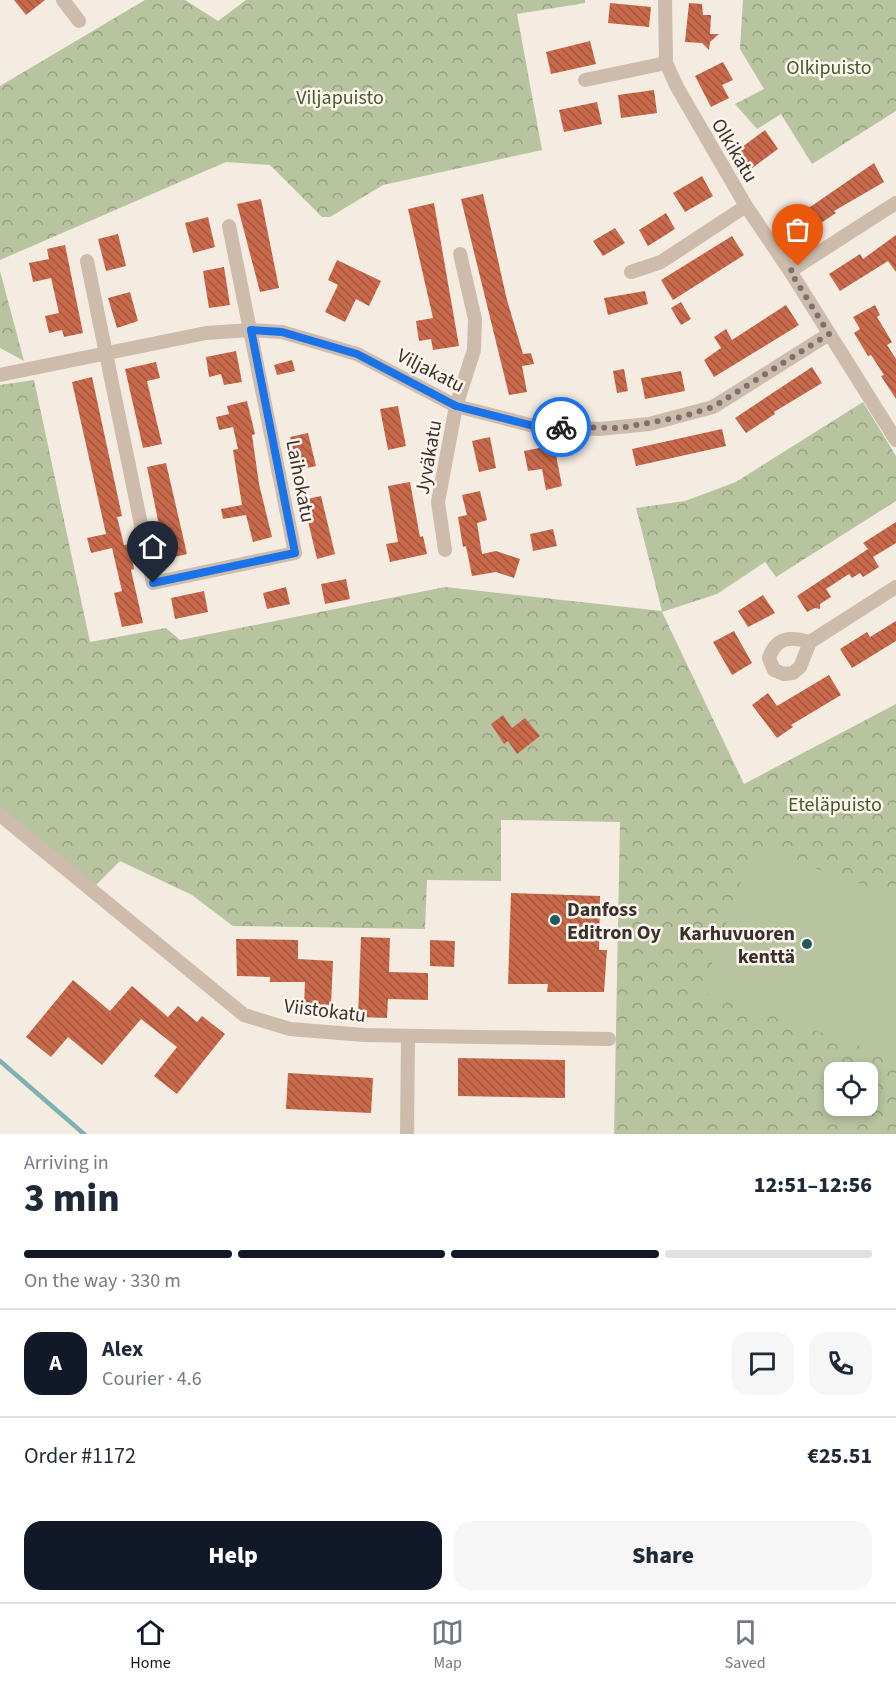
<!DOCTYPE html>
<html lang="en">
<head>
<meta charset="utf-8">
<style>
  body { margin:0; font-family:"Source Sans 3",sans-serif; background:#f6f6f7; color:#1f2937; height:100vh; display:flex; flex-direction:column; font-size:22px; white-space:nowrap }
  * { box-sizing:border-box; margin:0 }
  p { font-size:20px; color:#747a83 }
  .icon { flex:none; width:33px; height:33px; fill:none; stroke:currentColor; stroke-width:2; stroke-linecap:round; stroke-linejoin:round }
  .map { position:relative; height:1134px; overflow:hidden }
  .panel { display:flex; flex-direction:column; background:#fff; flex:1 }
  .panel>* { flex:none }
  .buttons { position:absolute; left:824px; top:1062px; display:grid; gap:12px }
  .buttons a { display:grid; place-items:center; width:54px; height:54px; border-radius:12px; background:#fff; box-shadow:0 3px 9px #0003; font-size:30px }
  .pin { position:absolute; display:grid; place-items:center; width:51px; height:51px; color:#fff; margin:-62px -26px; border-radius:50% 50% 50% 0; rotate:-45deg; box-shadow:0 0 6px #0007 }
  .pin .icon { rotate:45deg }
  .courier { position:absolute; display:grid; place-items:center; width:60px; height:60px; margin:-30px; border:4px solid #1a73e8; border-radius:50%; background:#fff; color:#222; box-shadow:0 2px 8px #0007 }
  .summary em { font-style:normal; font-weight:800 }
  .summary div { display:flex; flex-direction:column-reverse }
  .summary { display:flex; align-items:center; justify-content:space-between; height:102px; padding:0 24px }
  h1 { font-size:39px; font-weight:800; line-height:45px }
  .bar { display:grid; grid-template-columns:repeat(4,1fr); gap:9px 6px; align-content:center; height:72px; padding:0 24px }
  .bar i { height:8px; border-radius:4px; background:#e0e1e3 }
  .bar .active { background:#111827 }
  .bar p { grid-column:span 4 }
  .line { display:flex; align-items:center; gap:15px; padding:0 24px; border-top:2px solid #e0e1e3 }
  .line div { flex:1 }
  .round { display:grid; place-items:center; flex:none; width:63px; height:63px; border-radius:18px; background:#f6f6f7 }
  .cta { display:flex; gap:12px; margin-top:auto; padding:12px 24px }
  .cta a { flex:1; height:69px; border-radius:18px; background:#111827; color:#fff; font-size:24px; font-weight:800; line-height:69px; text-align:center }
  .cta a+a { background:#f6f6f7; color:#1f2937 }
  .tab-bar { display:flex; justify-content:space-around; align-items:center; height:84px; border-top:2px solid #e0e1e3; background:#fff; font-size:16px; color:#747a83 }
  .tab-bar a { display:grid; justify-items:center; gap:3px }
  .tab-bar .active { color:#111827 }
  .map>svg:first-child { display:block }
</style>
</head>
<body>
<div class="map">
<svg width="896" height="1134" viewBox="0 0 896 1134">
  <defs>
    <pattern id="forest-crowns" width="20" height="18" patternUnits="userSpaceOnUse" patternTransform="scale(1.5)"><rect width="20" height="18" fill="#b8c4a0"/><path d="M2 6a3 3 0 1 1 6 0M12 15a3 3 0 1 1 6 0" fill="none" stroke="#97a083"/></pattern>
    <pattern id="building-back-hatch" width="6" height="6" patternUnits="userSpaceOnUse" patternTransform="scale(1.5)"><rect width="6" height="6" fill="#c8694b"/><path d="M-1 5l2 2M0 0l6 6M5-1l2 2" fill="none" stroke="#a4573f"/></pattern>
  </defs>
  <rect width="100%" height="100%" fill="#f4ebe1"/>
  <g fill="url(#forest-crowns)" fill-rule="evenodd">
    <path d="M145,0H185L218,21L246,0H585V3L517,14L542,150L383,185L330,217H322L270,165L226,162L0,260V86Z"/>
    <path d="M743,0H896V111L812,164L781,114L757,129L735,104L764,89L740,49Z"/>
    <path d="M0,271L24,361L0,348Z"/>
    <path d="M34,380L90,642L166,628L180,640L445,587L662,611L636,508L685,501L736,482L863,402L896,456V501L776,577L765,562L717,594L662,612L744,784L896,704V1134H614L620,822L501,820V881L427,880L425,929L233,926L192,895L120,861L95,886L0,808V385ZM834,1072H867V1106H834Z"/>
  </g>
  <path fill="#b8c4a0" d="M753,847L896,896V1058L702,992Z"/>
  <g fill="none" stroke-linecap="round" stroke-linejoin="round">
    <path stroke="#7fb0b2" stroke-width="4.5" d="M0,1061L84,1134"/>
  </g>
  <g fill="url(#building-back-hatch)">
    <path d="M14,0H45L26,15Z"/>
    <path d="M610,3L651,7L649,27L608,23Z"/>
    <path d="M689,3L702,4L703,15H711L710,34H719L710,42L709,50L702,43L685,42Z"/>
    <path d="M590,41L596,64L551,74L546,52Z"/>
    <path d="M723,62L733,80L722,85L729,98L711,107L695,76Z"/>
    <path d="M654,90L657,113L621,118L618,95Z"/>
    <path d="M597,102L602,124L564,132L559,110Z"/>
    <path d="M765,130L778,149L751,169L738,150Z"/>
    <path d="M874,163L884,182L834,211L836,213L810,230L800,214Z"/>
    <path d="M702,176L713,196L685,212L673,193Z"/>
    <path d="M483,194L507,300L523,354L531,353L534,364L522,366L527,392L509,395L461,199Z"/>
    <path d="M261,199L279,288L260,292L237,204Z"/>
    <path d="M434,203L459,346L433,350L431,339L419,341L416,321L433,318L408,209Z"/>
    <path d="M666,213L675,229L648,246L639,230Z"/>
    <path d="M208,217L215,247L193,253L185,223Z"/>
    <path d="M615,228L625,243L603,256L593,241Z"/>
    <path d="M118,234L126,266L106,271L98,239Z"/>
    <path d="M896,235V272L888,261L840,291L829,274L860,254L863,259Z"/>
    <path d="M732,236L744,255L673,300L661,280Z"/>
    <path d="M65,245L83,333L64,337L62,330L49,333L45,316L59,313L51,278L33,282L29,263L49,259L47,249Z"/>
    <path d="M337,260L381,281L369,306L356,299L345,322L325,312L338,285L328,280Z"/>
    <path d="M224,267L230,305L209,308L203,271Z"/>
    <path d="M645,291L648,304L608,315L604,298Z"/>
    <path d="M130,292L138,321L117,328L108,298Z"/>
    <path d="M681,302L691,319L681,325L671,308Z"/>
    <path d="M786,305L799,325L714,377L704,360L721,348L714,337L726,329L732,340Z"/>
    <path d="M875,305L880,315L877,317L892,342L887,345L896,359V399L881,376L884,375L871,355L868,356L854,333L860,329L853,317Z"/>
    <path d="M236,351L242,382L224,385L221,374L209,377L206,357Z"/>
    <path d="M292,360L295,371L277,375L274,365Z"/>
    <path d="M156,362L160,378L147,381L162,444L143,448L125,369Z"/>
    <path d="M812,367L822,383L774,412L775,414L746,433L735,418Z"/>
    <path d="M624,369L628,391L617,393L613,371Z"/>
    <path d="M681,371L685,391L645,399L641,378Z"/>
    <path d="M92,377L122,516L117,517L124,545L129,544L134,569L131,570L143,623L122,627L114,593L122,591L112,548L91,553L87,538L106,534L72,382Z"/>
    <path d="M247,401L255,434L252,435L259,484L272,537L253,542L246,515L223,519L221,509L242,505L233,450L238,449L233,427L219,430L216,417L229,414L227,406Z"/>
    <path d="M398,406L406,446L388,450L380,409Z"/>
    <path d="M722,429L726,446L636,466L632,449Z"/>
    <path d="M308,433L316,466L298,470L290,437Z"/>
    <path d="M490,437L496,468L479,472L472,441Z"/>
    <path d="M554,445L562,486L546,490L542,469L528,471L524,451Z"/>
    <path d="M166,463L187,554L166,559L147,467Z"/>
    <path d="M410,482L420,537L423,536L427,554L390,562L386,544L398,542L388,486Z"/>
    <path d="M480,491L487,520L477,523L482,554L496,551L520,559L514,578L496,572L472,576L466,546L463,547L458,517L467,515L462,495Z"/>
    <path d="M321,496L335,554L317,559L303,500Z"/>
    <path d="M896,522V543L873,557L879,567L863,577L860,573L852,578L849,574L826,589L831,597L820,604V609L815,608L807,612L797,596L868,549L863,543Z"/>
    <path d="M553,529L557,546L533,551L530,534Z"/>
    <path d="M346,579L350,599L325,604L321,584Z"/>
    <path d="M286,587L290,604L267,609L263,593Z"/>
    <path d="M204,591L208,612L175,619L171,598Z"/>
    <path d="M763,595L775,613L748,627L738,611Z"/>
    <path d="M896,621V641L852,668L840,649L867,632L870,637Z"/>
    <path d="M734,631L752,663L732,675L713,642Z"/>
    <path d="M829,675L841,695L791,725L793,727L777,738L752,705L768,693L777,706Z"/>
    <path d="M503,715L512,728L525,718L540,736L517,754L508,741L504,744L491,724Z"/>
    <path d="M511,893L600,896L599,950H607L604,992H547L548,984H508Z"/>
    <path d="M361,937L390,938L389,972L428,973V1000L388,999L387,1018L358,1017Z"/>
    <path d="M236,939L298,940V959L333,961L331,1005L304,1004L305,982H270V977L237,976Z"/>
    <path d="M430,940L455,941L454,967L430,966Z"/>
    <path d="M73,980L110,1011L132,986L168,1017L178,1006L197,1022L202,1016L225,1034L177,1094L154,1076L177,1047L141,1019L102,1065L68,1037L51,1057L26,1037Z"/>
    <path d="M458,1058L565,1060V1098L458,1096Z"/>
    <path d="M288,1073L373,1078L371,1113L286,1109Z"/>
  </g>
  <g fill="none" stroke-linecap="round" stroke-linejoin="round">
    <g stroke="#cdbbac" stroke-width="14">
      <path d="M63,0L79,21"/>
      <path d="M665,0L666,63L677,87L746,206L790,271L896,440"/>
      <path d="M585,80L666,63"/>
      <path d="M87,261L153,583L295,553L229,226"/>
      <path d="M790,271L896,203"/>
      <path d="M631,272L661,262L746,206"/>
      <path d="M0,375L206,333L251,330L282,332L357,354L456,406L534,426L599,429L649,424L713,407L829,334"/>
      <path d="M445,550L438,502L456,406L474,350L475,319L460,254"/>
      <path d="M810,642C790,636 776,637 769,658L774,670L784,674L793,673L800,667L810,642L896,587"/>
      <path d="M0,815L244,1015L290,1029L364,1035L609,1039"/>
      <path d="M407,1134L408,1037"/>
    </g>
  </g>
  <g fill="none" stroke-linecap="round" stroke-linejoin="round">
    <path stroke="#7c716b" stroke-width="6" stroke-dasharray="0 10.8" d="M561,427L620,428L681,417L713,407L829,334L790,271L798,266"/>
    <path stroke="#1a73e8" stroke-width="8" d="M153,583L295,553L251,330L282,332L357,354L456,406L534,426L561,427"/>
  </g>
  <g fill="#1f5a5e" stroke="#fbf5ee" stroke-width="2">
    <circle cx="555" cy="920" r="6"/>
    <circle cx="807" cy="944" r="6"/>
  </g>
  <g text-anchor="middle" stroke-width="5" stroke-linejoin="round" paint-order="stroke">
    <g font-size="20" fill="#4a5a2e" stroke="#fbf5ee">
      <text x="829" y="74">Olkipuisto</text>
      <text x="340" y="104">Viljapuisto</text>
      <text x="835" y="811">Eteläpuisto</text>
    </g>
    <g font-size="20" fill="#3b302b" stroke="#fbf5ee">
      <text transform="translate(735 150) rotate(59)" y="7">Olkikatu</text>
      <text transform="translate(431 370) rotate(27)" y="7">Viljakatu</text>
      <text transform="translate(428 457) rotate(-80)" y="7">Jyväkatu</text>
      <text transform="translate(301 481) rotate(79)" y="7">Laihokatu</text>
      <text transform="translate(325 1010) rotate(7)" y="7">Viistokatu</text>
    </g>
    <g font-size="20" font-weight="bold" fill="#3b302b" stroke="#fbf5ee" text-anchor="start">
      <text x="567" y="916">Danfoss<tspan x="567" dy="23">Editron Oy</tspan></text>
      <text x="795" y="940" text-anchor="end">Karhuvuoren<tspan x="795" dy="23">kenttä</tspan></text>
    </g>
  </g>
</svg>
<div class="buttons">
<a><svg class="icon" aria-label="locate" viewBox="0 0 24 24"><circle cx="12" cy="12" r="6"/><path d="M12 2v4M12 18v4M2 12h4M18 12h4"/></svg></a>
</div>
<div class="pin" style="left:798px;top:266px;background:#ea580c"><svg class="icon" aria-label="bag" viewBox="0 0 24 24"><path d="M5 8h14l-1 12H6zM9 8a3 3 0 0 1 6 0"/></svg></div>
<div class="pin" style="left:153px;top:583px;background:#1f2937"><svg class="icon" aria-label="home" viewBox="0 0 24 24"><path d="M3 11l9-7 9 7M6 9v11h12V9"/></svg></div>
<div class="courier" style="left:561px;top:427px"><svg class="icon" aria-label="bike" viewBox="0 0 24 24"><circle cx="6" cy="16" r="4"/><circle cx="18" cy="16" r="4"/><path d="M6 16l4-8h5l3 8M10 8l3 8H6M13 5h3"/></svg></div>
</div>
<section class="panel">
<div class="summary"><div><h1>3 min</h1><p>Arriving in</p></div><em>12:51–12:56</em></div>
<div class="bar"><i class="active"></i><i class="active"></i><i class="active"></i><i></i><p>On the way · 330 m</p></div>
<div class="line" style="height:108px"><b class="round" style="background:#111827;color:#fff">A</b><div><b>Alex</b><p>Courier · 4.6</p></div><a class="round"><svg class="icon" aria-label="chat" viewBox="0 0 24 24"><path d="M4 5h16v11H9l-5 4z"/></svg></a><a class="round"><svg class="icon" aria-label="phone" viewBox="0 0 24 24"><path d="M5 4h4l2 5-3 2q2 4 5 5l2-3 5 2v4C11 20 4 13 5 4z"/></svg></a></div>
<div class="line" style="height:78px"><div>Order #1172</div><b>€25.51</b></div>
<div class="cta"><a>Help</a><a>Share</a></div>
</section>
<nav class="tab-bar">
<a class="active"><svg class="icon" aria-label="home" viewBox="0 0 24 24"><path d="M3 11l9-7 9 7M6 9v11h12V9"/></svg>Home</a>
<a><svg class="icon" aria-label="map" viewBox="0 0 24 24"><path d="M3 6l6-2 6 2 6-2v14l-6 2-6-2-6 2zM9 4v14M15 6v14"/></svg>Map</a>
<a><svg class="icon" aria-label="saved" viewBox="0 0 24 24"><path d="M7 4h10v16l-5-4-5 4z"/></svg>Saved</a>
</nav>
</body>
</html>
